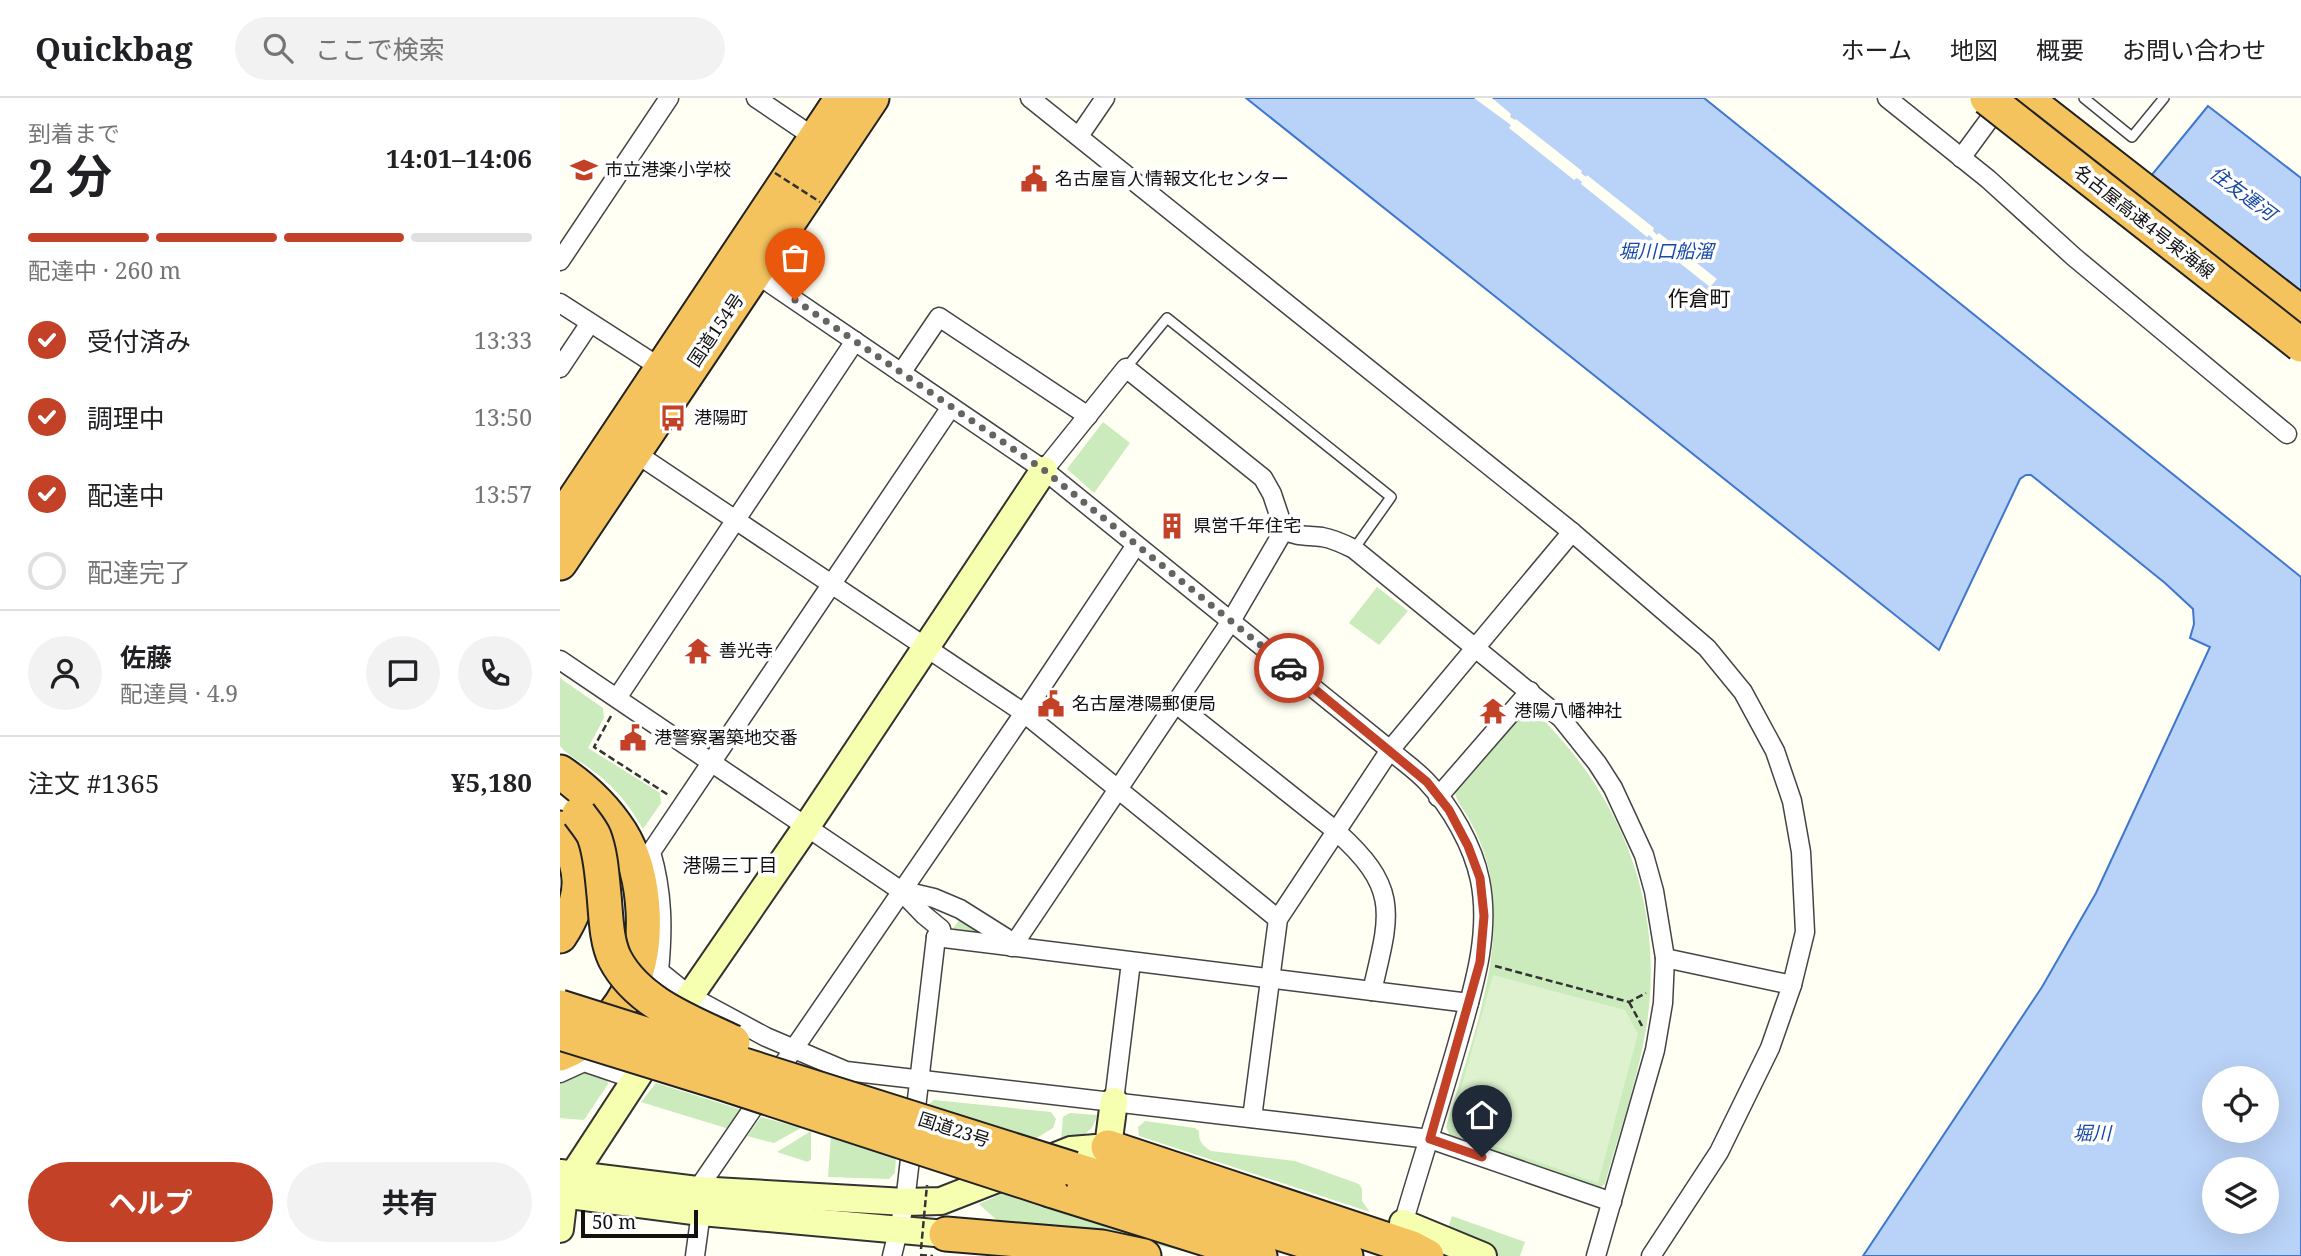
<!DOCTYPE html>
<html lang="ja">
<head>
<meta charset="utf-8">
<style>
  body { margin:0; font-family:"Noto Serif","Noto Sans JP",serif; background:#f2f2f2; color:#202124; height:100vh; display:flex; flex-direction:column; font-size:26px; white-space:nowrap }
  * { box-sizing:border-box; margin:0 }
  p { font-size:23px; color:#757577 }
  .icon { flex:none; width:38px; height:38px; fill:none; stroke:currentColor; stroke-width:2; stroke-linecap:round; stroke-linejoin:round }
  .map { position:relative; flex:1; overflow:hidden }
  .panel { display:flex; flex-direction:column; background:#fff; width:560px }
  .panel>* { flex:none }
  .tools { position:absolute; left:1642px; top:968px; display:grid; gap:14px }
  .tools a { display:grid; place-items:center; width:77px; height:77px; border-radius:50%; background:#fff; box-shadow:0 7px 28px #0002; font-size:35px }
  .scale { position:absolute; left:21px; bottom:18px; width:117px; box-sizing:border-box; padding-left:7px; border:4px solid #111; border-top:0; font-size:19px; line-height:24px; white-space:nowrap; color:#111; -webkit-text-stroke:5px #fff; paint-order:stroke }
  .pin { position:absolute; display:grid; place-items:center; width:60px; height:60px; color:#fff; margin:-72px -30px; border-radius:50% 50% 50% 0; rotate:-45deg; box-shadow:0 0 7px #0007 }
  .pin .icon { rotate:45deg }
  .courier { position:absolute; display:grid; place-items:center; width:70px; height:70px; margin:-35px; border:5px solid #c34126; border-radius:50%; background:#fff; color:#222; box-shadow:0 2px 9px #0007 }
  .head em { font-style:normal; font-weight:700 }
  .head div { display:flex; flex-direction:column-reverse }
  .head { display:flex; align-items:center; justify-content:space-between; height:119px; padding:0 28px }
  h1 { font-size:46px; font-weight:700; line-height:52px }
  .bar { display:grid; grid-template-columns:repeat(4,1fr); gap:10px 7px; align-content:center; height:84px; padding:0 28px }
  .bar i { height:9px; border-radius:5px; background:#e0e0e0 }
  .bar .active { background:#c34126 }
  .bar p { grid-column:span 4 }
  .line { display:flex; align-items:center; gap:18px; padding:0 28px; border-top:2px solid #e0e0e0 }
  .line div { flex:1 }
  .round { display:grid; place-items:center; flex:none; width:74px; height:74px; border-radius:37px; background:#f2f2f2 }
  ol { padding:0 28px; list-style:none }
  li { display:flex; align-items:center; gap:21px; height:77px }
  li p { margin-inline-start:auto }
  li .icon { padding:7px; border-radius:50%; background:#c34126; color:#fff; stroke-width:4 }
  li:last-child { color:#757577 }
  li i { width:38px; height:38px; border:4px solid #e0e0e0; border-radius:50% }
  .action { display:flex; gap:14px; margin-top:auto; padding:14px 28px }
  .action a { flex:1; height:80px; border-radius:42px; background:#c34126; color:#fff; font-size:28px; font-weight:700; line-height:80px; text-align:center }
  .action a+a { background:#f2f2f2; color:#202124 }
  header { display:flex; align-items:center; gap:42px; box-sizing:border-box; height:98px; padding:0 35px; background:#fff; border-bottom:2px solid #e0e0e0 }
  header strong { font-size:33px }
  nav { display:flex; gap:38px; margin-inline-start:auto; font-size:24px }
  .search { width:490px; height:63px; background:#f2f2f2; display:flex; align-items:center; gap:18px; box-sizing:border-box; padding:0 24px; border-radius:38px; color:#757577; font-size:26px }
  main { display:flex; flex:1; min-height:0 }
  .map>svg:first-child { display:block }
</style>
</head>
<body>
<header>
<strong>Quickbag</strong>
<div class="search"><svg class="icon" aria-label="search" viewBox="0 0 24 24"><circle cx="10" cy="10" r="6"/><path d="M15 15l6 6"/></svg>ここで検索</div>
<nav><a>ホーム</a><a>地図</a><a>概要</a><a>お問い合わせ</a></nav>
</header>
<main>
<section class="panel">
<div class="head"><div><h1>2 分</h1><p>到着まで</p></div><em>14:01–14:06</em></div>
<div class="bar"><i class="active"></i><i class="active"></i><i class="active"></i><i></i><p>配達中 · 260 m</p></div>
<ol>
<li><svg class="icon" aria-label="check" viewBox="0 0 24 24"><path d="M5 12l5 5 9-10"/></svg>受付済み<p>13:33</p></li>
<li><svg class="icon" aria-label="check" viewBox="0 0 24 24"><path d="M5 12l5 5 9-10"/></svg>調理中<p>13:50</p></li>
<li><svg class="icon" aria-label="check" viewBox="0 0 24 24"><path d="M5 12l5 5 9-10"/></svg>配達中<p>13:57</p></li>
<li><i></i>配達完了</li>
</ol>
<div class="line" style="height:126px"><a class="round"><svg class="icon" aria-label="person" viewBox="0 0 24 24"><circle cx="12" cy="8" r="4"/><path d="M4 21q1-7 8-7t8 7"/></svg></a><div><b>佐藤</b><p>配達員 · 4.9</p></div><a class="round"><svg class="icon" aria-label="chat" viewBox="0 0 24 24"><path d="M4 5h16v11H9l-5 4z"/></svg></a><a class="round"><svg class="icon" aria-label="phone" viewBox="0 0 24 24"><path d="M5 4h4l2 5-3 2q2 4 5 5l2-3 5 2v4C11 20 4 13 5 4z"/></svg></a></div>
<div class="line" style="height:91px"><div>注文 #1365</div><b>¥5,180</b></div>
<div class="action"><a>ヘルプ</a><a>共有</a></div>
</section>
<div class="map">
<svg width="1741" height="1158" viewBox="0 0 1741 1158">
  <rect width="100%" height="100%" fill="#fffff4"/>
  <g fill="#cbebbd">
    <path d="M543,324L570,345L534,395L507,371Z"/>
    <path d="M817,489L848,513L819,547L789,525Z"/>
    <path d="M0,580L43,610L44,620L28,650L100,695L101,705L83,731C70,709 57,691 36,675C24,665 10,660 0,648Z"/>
    <path d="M969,608C1059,692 1105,802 1087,925C1079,978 1059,1035 1045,1086L1039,1090L890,1038L886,1029C909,950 946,859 930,777C926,758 919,738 909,721C903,710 894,701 894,688L963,609Z"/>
    <path d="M400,821L437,843L393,834L394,829Z"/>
    <path d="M21,973L47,978L48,986L24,1022L0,1020V983Z"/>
    <path d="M96,985L182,1012L169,1031L81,1004Z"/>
    <path d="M374,1002L491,1014L496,1021L493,1030L475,1041L368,1007Z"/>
    <path d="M510,1015L537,1017C532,1039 520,1037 501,1042L503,1019Z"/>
    <path d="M201,1019L241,1030L214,1045L187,1038Z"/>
    <path d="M585,1023L635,1030L639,1033C638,1042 642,1048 651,1053L735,1063L799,1086L802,1091V1103L810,1114L579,1038L578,1029Z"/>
    <path d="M251,1033V1061L248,1064L217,1054Z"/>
    <path d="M271,1037L336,1058L335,1075L329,1081L268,1079Z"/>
    <path d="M450,1092L629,1149L628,1154L559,1139L442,1127L419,1106Z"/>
    <path d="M892,1118L965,1144L960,1158H938L887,1133Z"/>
  </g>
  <path fill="#def2cf" d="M933,877L1065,912L1078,936L1038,1085L902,1037L893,1019Z"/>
  <g fill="#b9d2f7" stroke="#3f76ce" stroke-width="2" fill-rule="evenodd">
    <path d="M686,0H1144L1741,479V1158H1303L1482,889L1536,795L1650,549L1630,540L1634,526L1633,511L1605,485L1471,377H1466L1460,381L1379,552ZM1654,980H1706V1032H1654ZM1654,1071H1706V1124H1654Z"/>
    <path d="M1648,8L1741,80V204L1590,79Z"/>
  </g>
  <path fill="#fffff4" d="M914,0H932L951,16L950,19L955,22L956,21L1022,73L1021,75L1026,79L1027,77L1094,130L1093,133L1097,137L1099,135L1157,181L1150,189L1092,143L1093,141L1089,137L1087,139L1021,86L1022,84L1017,80L1014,82L949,30L951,27Z"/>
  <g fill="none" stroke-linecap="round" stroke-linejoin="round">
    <g stroke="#444" stroke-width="12">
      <g id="lane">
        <path d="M1524,0L1572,39L1604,0"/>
        <path d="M566,270L607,220L831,399L794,451"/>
      </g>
    </g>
    <g stroke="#444" stroke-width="21">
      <g id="street">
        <path d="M196,0L255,40"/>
        <path d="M470,0L1012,434L1147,550L1183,594L1215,653L1232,703L1241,754L1245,834L1232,887L1210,950L1159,1054L1091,1158"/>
        <path d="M1327,0L1428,81L1514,159L1727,336"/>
        <path d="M519,38L545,0"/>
        <path d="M1401,60L1434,15"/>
        <path d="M0,163L109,0"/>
        <path d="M189,171L484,372L830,652C842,663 856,672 867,684C891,709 913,748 920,782C931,837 913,891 898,944C880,1007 859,1070 841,1133"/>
        <path d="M0,205L101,270"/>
        <path d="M0,270L30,225"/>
        <path d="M341,275L379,219L528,318"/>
        <path d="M391,309L91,754C103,795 103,832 99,873L130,898L206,939L286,973L870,1041L1052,1104"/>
        <path d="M74,354L464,615L718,821"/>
        <path d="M724,432C737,439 747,437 762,439C774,441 784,446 794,451L1001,620L1037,665L1053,690L1084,757L1094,793L1105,860L1103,905L1095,952L1036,1158"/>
        <path d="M0,562L340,792L364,817L381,831L376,839L345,1104L332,1158"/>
        <path d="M57,600L295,243"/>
        <path d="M615,605L776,733C841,791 830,816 812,893"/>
        <path d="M878,699L970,593"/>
        <path d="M340,792L374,800L400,811L454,845"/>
        <path d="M376,839L909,905"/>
        <path d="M452,849L671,523L724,432L712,396L703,380L566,270L484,372"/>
        <path d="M1105,860L1232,887"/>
        <path d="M0,975L24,964L74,981"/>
        <path d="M554,1003L571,864"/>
        <path d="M692,1020L718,821L830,652L1012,434"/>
        <path d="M137,1092L464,615L576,447"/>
        <path d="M135,1158L141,1114"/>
      </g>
    </g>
    <g stroke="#333" stroke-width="30">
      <g id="secondary">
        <path d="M0,1075L137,1092L345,1104L381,1103L511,1052L548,1049L554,1003"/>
        <path d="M0,1096L141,1114L386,1136"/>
        <path d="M843,1125L923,1158"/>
        <path d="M0,1131L4,1097L13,1077L130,898L247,728L484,372"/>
      </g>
    </g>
    <g stroke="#222" stroke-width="37">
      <g id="highway">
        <path d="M1465,0L1741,215"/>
        <path d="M0,423L282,0"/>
        <path d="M0,465L312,0"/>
        <path d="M0,674C24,690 45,710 61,735C87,777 92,852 67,896C53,922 27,945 0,956"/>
        <path d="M0,730C25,770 26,798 0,838"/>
        <path d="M548,1049L852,1150L867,1158"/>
        <path d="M513,1071L741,1142L786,1158"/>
        <path d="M490,1092L700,1158"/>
        <path d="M386,1136L542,1149L584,1158"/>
      </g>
    </g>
    <g stroke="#333" stroke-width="2.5" stroke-dasharray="7 3.5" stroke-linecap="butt">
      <path d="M51,618L34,649L110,698"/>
      <path d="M935,868L1069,904L1086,895"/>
      <path d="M1069,904L1082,928"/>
      <path d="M360,1157L373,1158"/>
    </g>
    <use href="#lane" stroke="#fff" stroke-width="9"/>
    <use href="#street" stroke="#fff" stroke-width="18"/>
    <use href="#secondary" stroke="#f6ffb0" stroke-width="26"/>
    <use href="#highway" stroke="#f4c35d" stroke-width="33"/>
    <g stroke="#222" stroke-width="37" stroke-linecap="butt">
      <g id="highway-bridge">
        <path d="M1427,0L1741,247"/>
        <path d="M19,716C24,723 31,731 34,738C41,756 42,778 44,797C46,817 46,843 55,861C78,905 131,924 173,944"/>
        <path d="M0,909L513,1071"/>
        <path d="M0,935L162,985L490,1092"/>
      </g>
    </g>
    <g stroke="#333" stroke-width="2.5" stroke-dasharray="7 3.5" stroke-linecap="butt">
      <path d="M215,75L260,104"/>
      <path d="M361,1151L367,1087"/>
    </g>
    <use href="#highway-bridge" stroke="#f4c35d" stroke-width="33"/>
  </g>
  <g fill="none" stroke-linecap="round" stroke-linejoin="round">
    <path stroke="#646460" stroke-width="7" stroke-dasharray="0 12.6" d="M235,202L484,372L729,570"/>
    <path stroke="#c34126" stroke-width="9" d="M729,570L867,684L889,712L908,748L920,780L924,818L920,864L870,1041L922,1059"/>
  </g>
  <defs>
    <g id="school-bare" transform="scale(2.1)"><path d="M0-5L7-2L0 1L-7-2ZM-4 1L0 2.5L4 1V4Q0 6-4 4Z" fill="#c34126" stroke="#fff" stroke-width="2.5" paint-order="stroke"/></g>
    <g id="civic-bare" transform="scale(2.1)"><path d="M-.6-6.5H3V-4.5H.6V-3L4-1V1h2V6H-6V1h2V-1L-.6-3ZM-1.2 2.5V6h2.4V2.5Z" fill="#c34126" stroke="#fff" stroke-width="2.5" paint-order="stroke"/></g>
    <g id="bus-bare" transform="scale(2.1)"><path d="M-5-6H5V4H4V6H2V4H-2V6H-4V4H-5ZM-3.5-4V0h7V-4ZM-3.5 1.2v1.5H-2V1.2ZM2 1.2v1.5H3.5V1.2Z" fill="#c34126" stroke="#fff" stroke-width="2.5" paint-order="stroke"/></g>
    <g id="building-bare" transform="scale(2.1)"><path d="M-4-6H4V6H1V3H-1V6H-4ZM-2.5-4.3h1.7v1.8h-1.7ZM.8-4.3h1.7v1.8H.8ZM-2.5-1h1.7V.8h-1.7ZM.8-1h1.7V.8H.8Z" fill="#c34126" stroke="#fff" stroke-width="2.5" paint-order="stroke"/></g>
    <g id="temple-bare" transform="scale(2.1)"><path d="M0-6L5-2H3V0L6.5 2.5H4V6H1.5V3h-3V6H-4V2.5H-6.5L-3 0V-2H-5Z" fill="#c34126" stroke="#fff" stroke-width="2.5" paint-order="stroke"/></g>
  </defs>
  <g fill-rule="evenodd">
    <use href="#school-bare" x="24" y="72"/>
    <use href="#civic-bare" x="474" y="81"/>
    <use href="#bus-bare" x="113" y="320"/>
    <use href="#building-bare" x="612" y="428"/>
    <use href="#temple-bare" x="138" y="553"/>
    <use href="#civic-bare" x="491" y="606"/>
    <use href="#temple-bare" x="933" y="613"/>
    <use href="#civic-bare" x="73" y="640"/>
  </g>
  <g text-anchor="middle" stroke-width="7" stroke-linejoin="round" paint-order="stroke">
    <g font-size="18" fill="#111" stroke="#fff" text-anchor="start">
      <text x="45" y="78">市立港楽小学校</text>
      <text x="495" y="87">名古屋盲人情報文化センター</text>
      <text x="134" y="326">港陽町</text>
      <text x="633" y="434">県営千年住宅</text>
      <text x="159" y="559">善光寺</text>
      <text x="512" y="612">名古屋港陽郵便局</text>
      <text x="954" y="619">港陽八幡神社</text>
      <text x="94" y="646">港警察署築地交番</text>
    </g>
    <g font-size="18" fill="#111" stroke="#fff">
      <text transform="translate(1584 124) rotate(38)" y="6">名古屋高速4号東海線</text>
      <text transform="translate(156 232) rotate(-56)" y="6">国道154号</text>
      <text transform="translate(394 1032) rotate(18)" y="6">国道23号</text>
    </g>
    <g font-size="19" font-style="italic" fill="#1749a5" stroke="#fff">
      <text transform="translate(1683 95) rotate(37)" y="7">住友運河</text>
      <text x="1106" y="160">堀川口船溜</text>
      <text x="1532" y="1042">堀川</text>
    </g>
    <g font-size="19" fill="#111" stroke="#fff">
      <text x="170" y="774">港陽三丁目</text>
    </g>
    <g font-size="21" fill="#111" stroke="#fff">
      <text x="1139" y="208">作倉町</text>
    </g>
  </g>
</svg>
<div class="tools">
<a><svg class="icon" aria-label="locate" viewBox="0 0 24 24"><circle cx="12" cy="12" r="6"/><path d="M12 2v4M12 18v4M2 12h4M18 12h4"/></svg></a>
<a><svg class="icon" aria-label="layers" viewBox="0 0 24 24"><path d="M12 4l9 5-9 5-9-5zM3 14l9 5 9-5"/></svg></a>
</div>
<div class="scale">50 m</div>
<div class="pin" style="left:235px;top:202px;background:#ea580c"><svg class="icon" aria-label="bag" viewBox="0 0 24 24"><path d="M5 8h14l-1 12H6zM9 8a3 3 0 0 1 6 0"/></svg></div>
<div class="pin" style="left:922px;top:1059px;background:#1f2937"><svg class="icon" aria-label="home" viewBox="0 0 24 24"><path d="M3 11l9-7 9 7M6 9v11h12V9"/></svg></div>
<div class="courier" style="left:729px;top:570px"><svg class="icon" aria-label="car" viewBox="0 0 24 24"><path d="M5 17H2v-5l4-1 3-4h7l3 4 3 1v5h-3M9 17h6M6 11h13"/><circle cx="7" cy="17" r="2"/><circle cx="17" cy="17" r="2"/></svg></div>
</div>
</main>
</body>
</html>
